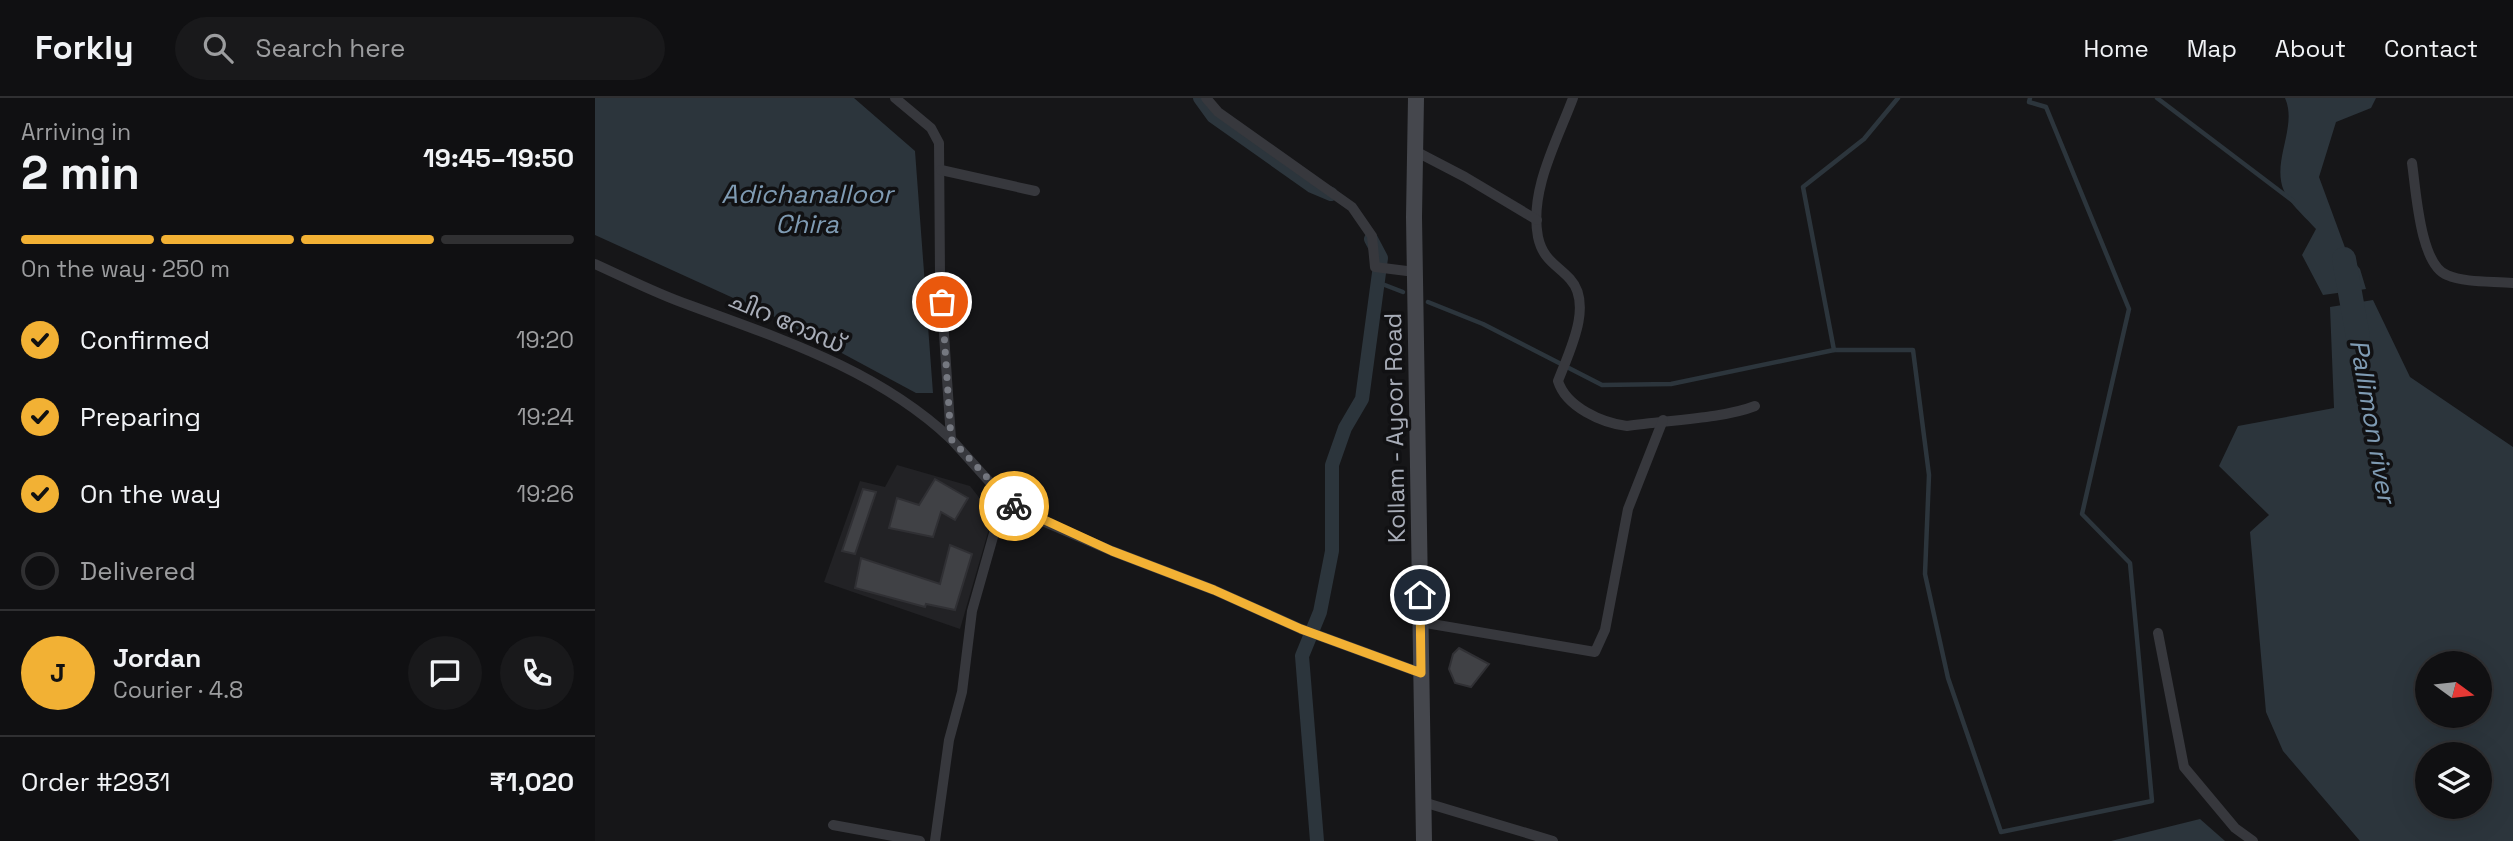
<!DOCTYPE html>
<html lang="en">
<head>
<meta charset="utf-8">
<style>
  body { margin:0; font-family:"Space Grotesk","Noto Sans Malayalam",sans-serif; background:#19191b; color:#f1f3f6; height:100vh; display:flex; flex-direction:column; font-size:26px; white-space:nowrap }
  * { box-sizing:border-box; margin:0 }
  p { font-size:23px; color:#9c9d9f }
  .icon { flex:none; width:38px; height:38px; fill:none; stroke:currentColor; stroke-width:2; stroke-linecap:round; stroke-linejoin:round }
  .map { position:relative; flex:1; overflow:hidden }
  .drawer { display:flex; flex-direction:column; background:#101012; width:595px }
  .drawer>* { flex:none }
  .needle { width:46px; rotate:105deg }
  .tools { position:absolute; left:1820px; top:553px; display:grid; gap:14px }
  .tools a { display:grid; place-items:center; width:77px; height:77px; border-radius:50%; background:#101012; box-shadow:0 7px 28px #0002,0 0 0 2px #303032; font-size:35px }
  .pin { position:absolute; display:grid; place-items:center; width:60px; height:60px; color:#fff; margin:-30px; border:4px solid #fff; border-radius:50%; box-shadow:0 2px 7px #0007 }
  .courier { position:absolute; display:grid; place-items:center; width:70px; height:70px; margin:-35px; border:5px solid #f2b134; border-radius:50%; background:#fff; color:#222; box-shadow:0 2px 9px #0007 }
  .head em { font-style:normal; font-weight:800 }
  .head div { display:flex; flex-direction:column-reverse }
  .head { display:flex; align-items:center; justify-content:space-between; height:119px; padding:0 21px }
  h1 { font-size:46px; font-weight:800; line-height:52px }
  .bar { display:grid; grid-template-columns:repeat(4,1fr); gap:10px 7px; align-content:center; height:84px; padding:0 21px }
  .bar i { height:9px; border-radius:5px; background:#303032 }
  .bar .current { background:#f2b134 }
  .bar p { grid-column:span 4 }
  .line { display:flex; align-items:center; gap:18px; padding:0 21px; border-top:2px solid #303032 }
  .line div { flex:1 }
  .round { display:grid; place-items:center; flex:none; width:74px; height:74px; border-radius:37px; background:#19191b }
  ol { padding:0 21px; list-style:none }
  li { display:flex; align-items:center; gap:21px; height:77px }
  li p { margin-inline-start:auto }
  li .icon { padding:7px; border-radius:50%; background:#f2b134; color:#111; stroke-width:4 }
  li:last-child { color:#9c9d9f }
  li i { width:38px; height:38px; border:4px solid #303032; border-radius:50% }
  header { display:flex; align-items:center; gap:42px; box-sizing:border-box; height:98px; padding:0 35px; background:#101012; border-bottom:2px solid #303032 }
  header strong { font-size:33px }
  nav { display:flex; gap:38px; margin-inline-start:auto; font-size:24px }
  .search { width:490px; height:63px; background:#19191b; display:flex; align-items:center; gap:18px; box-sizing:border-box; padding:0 24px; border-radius:38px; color:#9c9d9f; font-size:26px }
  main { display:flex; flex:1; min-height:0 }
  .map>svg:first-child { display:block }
</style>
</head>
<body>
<header>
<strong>Forkly</strong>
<div class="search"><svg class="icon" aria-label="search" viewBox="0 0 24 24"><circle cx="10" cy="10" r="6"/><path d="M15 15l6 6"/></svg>Search here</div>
<nav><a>Home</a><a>Map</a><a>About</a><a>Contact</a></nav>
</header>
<main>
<section class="drawer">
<div class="head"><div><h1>2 min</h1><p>Arriving in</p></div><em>19:45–19:50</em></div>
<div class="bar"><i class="current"></i><i class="current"></i><i class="current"></i><i></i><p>On the way · 250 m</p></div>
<ol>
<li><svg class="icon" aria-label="check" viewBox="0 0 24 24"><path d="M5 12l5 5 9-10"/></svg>Confirmed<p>19:20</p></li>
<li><svg class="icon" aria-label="check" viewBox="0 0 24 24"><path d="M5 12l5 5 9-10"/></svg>Preparing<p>19:24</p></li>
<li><svg class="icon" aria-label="check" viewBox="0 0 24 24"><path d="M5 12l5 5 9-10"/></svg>On the way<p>19:26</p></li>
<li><i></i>Delivered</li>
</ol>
<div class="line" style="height:126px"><b class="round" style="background:#f2b134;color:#111">J</b><div><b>Jordan</b><p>Courier · 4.8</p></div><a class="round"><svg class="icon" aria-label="chat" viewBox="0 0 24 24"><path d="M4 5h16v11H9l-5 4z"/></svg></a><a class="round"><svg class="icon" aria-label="phone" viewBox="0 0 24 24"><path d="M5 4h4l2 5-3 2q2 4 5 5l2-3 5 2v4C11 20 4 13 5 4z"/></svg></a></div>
<div class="line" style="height:91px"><div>Order #2931</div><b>₹1,020</b></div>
</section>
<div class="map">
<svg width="1918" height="743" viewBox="0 0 1918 743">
  <rect width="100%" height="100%" fill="#161618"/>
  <path fill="#222225" d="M302,367L375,388L398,417L365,531L229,484L265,383L290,389Z"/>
  <g fill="#2c353c" fill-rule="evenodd">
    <path d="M0,0H259L320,53L338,295H321L178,218L0,137Z"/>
    <path d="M1690,0H1781L1776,10L1741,24L1724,79L1752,155L1765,171L1771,191L1728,197L1707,157L1721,131C1711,120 1695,106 1689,93C1676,63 1703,29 1690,0Z"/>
    <path d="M1778,202L1815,279L1918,349V743H1765L1688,653L1671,614L1655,434L1674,417L1624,368L1643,328L1739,310L1735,209ZM1885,565V618H1832V565ZM1885,656V709H1832V656Z"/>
    <path d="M1605,721L1630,743H1516Z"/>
  </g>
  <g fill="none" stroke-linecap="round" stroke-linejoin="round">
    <g stroke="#2c353c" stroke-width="4.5">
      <path d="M1562,0L1698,103"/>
      <path d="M782,184L808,194"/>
      <path d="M833,204L888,226L1007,287L1076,286L1239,252H1318L1334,377L1330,476L1353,580L1406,734L1557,703L1535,465L1487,416L1534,211L1451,9L1434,4L1435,0"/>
      <path d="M1239,252L1208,89L1269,41L1303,0"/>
    </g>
    <g stroke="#2c353c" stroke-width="14">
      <path d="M605,0L618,18L717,88L736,96"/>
      <path d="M722,743L707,558L725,514L737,453V367L750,330L767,301L786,160L776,141"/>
    </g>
    <path stroke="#2c353c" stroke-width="24" d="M1749,161L1763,239"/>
  </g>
  <g fill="#404145" stroke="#303034" stroke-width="2">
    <path d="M340,381L373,400L360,422L346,414L338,439L294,430L302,400L324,407Z"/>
    <path d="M268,391L281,394L260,456L247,453Z"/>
    <path d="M355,447L377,456L360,512L331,506L330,509L260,490L266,460L345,486Z"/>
    <path d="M864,550L894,566L876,589L860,585L854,571L858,556Z"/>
  </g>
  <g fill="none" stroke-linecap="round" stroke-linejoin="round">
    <g stroke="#37383d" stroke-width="10">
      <path d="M300,0L336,30L344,45L345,176L356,341L409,400L424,413L517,453L619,492L706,531L826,575"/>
      <path d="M611,0L623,14L757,109L777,138L780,169L820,174"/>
      <path d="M978,0C962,43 934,93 943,139C948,162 961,166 975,181C999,207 973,256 963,283C971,309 1007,325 1032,328C1070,322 1127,321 1160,308"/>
      <path d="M820,53L870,79L942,122"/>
      <path d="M1817,65C1821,92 1825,167 1852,177C1870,185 1898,183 1918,185"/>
      <path d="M346,72L440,93"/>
      <path d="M0,166C31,180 62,196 94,207C186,241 283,272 356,341"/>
      <path d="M825,524L1000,554L1010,532L1033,411L1068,322"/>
      <path d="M1563,535L1589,669L1640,730L1658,743"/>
      <path d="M828,704L958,743"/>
      <path d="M238,727L325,743"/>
      <path d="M340,743L354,642L367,594L377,513L409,400"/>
    </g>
    <path stroke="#45474d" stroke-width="16" d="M821,0L819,119L829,743"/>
  </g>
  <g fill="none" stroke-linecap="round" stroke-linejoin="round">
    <path stroke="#757880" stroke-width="7" stroke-dasharray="0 12.6" d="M347,204L356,341L419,408"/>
    <path stroke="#f2b134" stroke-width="9" d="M419,408L517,453L619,492L706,531L826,575L825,497"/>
  </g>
  <g text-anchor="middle" stroke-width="7" stroke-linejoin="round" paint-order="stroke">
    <g font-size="24" fill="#a8adb8" stroke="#111113">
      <text transform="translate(192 224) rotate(23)" y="8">ചിറ റോഡ്</text>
      <text transform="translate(800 330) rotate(-91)" y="8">Kollam - Ayoor Road</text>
    </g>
    <g font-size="26" font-style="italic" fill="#7f9bb3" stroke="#111113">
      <text x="212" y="105">Adichanalloor<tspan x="212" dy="30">Chira</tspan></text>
      <text transform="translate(1778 323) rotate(80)" y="9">Pallimon river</text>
    </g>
  </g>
</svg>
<div class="tools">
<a><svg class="needle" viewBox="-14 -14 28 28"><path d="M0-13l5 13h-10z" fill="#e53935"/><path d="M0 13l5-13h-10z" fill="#9c9d9f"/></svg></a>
<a><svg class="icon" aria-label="layers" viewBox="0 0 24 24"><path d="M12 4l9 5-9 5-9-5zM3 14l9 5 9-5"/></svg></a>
</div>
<div class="pin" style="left:347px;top:204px;background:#ea580c"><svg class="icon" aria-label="bag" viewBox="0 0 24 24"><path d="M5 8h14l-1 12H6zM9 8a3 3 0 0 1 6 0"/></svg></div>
<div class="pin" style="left:825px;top:497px;background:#1f2937"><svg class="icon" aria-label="home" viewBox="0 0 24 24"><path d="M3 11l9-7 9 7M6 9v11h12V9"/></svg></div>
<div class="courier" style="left:419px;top:408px"><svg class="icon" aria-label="bike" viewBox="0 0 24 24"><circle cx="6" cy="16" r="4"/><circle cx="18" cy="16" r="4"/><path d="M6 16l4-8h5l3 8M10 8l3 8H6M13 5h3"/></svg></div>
</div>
</main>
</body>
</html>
